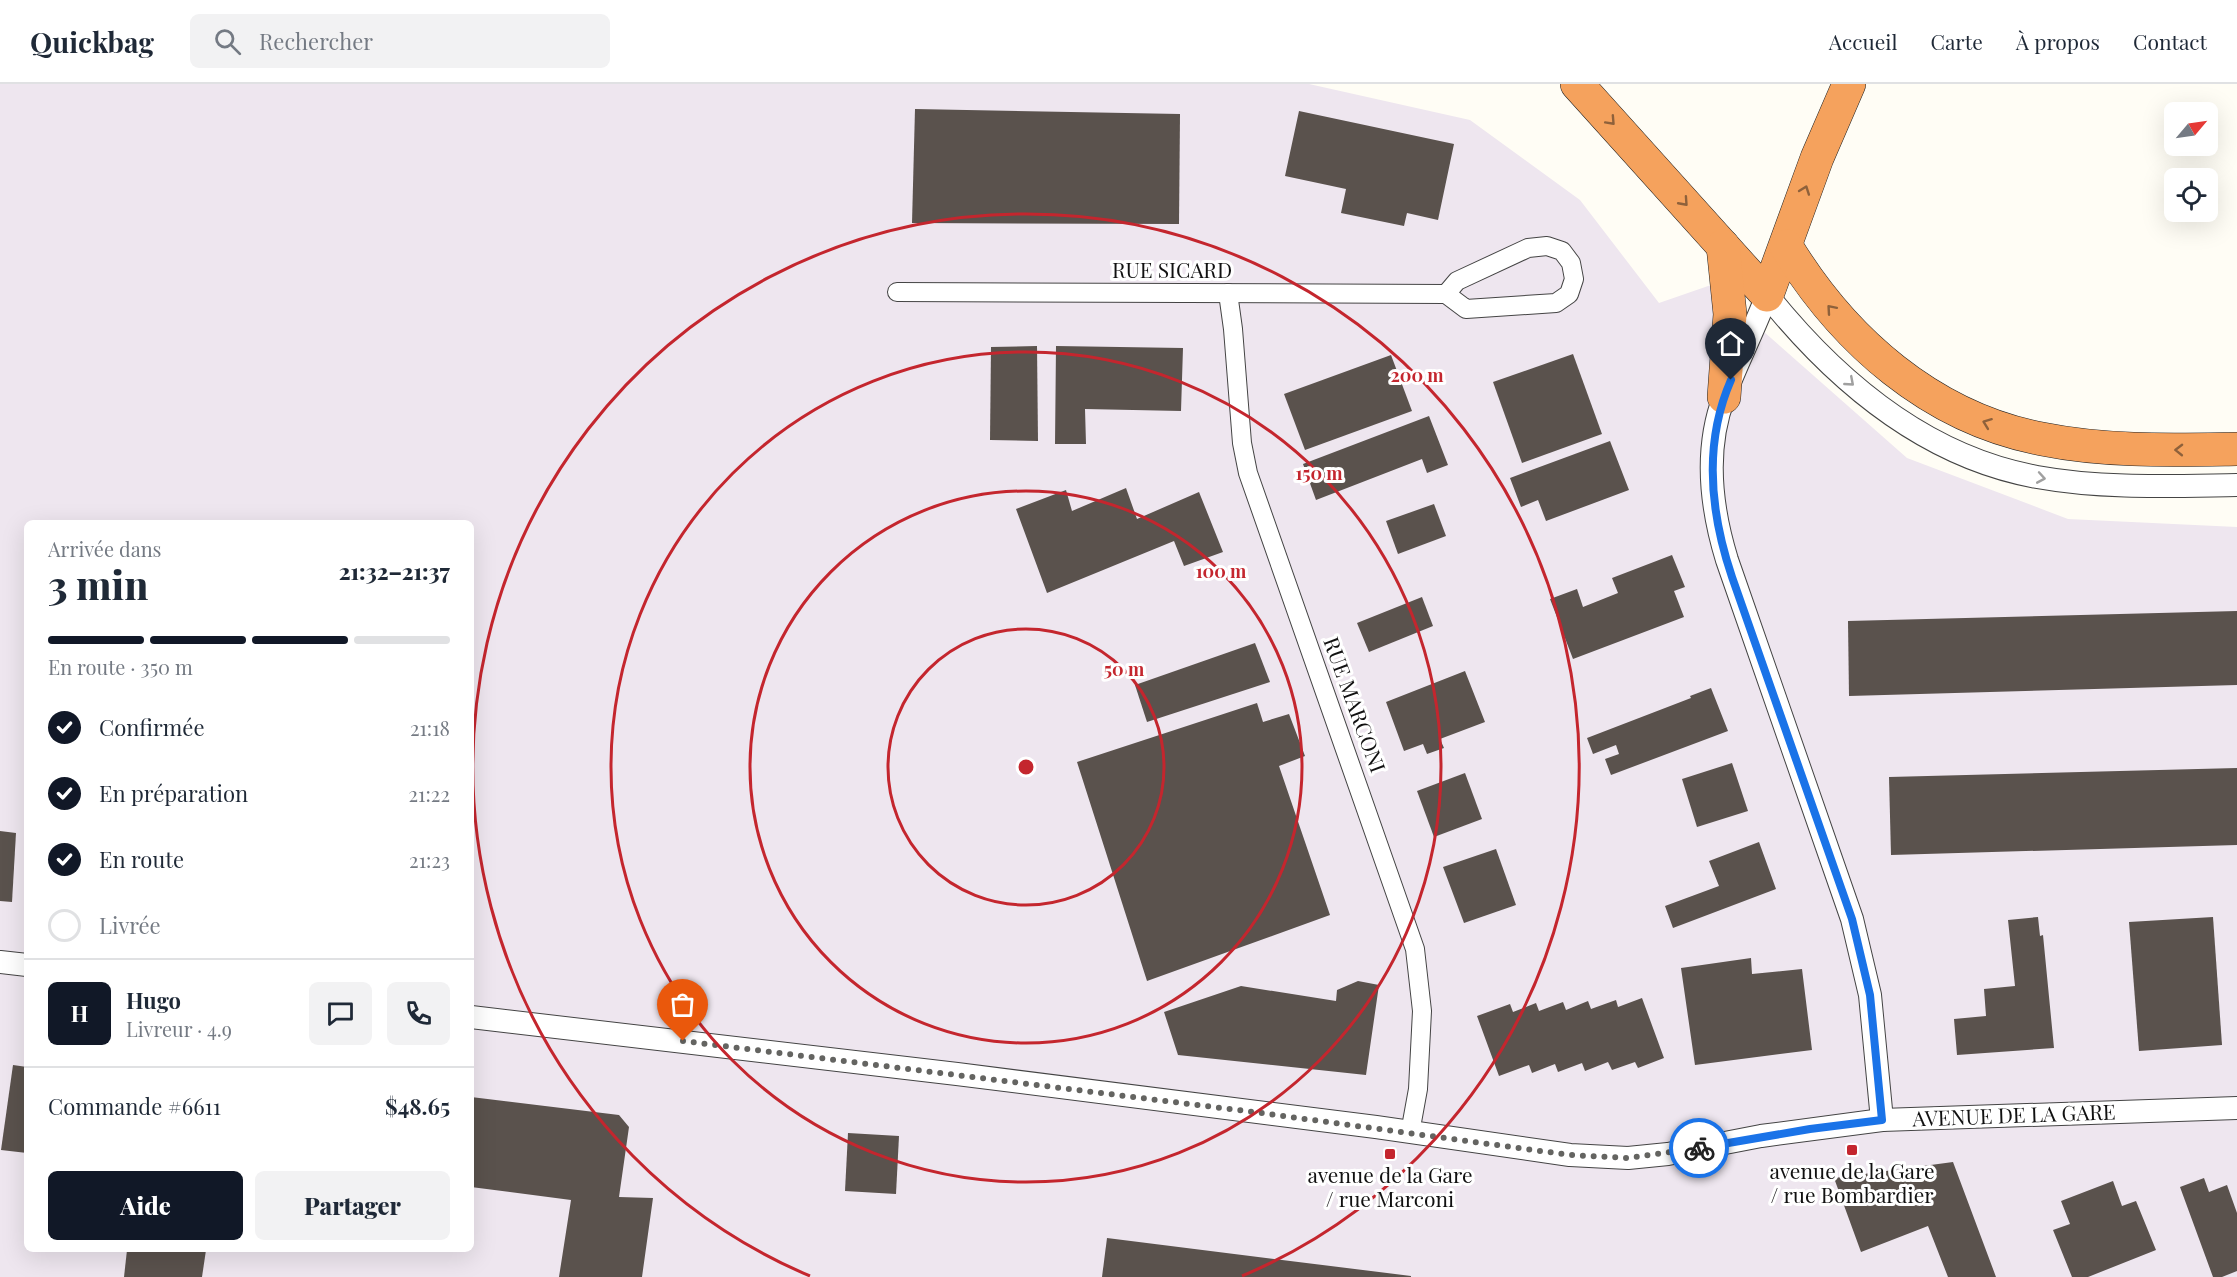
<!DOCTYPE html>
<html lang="fr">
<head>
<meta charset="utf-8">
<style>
  body { margin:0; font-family:"Playfair Display",serif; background:#f2f2f3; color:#1f2937; height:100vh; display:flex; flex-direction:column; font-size:22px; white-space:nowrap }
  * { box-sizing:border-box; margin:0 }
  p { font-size:20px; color:#747a83 }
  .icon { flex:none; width:33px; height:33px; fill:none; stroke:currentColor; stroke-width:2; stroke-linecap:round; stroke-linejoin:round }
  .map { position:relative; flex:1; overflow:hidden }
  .side { position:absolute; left:24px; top:436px; width:450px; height:732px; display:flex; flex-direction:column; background:#fff; border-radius:9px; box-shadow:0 6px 24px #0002 }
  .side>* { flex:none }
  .needle { width:39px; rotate:61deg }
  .fabs { position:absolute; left:2164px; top:18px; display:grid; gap:12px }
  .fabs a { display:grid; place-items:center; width:54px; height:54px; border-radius:9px; background:#fff; box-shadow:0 6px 24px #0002; font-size:30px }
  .pin { position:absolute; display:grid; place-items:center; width:51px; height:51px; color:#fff; margin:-62px -26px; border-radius:50% 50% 50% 0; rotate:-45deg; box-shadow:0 0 6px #0007 }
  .pin .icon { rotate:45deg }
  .courier { position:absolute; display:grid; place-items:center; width:60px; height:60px; margin:-30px; border:4px solid #1a73e8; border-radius:50%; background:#fff; color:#222; box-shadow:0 2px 8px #0007 }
  .overview em { font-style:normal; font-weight:800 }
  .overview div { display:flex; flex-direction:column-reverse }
  .overview { display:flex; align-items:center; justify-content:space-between; height:102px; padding:0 24px }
  h1 { font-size:39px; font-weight:800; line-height:45px }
  .bar { display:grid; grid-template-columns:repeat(4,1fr); gap:9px 6px; align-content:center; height:72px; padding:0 24px }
  .bar i { height:8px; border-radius:4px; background:#e0e1e3 }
  .bar .current { background:#111827 }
  .bar p { grid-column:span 4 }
  .line { display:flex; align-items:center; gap:15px; padding:0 24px; border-top:2px solid #e0e1e3 }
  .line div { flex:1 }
  .round { display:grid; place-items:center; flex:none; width:63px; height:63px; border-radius:9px; background:#f2f2f3 }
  ol { padding:0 24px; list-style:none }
  li { display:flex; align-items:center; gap:18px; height:66px }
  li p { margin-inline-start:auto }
  li .icon { padding:6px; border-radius:50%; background:#111827; color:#fff; stroke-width:4 }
  li:last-child { color:#747a83 }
  li i { width:33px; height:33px; border:3px solid #e0e1e3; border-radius:50% }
  .action { display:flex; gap:12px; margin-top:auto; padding:12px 24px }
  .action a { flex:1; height:69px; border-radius:9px; background:#111827; color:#fff; font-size:24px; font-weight:800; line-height:69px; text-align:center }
  .action a+a { background:#f2f2f3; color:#1f2937 }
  header { display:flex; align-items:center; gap:36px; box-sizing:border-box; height:84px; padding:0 30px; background:#fff; border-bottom:2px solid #e0e1e3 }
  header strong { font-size:28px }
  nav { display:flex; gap:33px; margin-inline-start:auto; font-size:21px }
  .search { width:420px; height:54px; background:#f2f2f3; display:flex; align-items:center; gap:15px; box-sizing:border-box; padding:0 21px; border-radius:9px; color:#747a83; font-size:22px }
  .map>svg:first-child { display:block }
</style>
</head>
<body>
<header>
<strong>Quickbag</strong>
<div class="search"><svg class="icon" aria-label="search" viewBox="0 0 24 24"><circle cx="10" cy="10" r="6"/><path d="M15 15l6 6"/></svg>Rechercher</div>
<nav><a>Accueil</a><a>Carte</a><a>À propos</a><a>Contact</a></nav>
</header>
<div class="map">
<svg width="2237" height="1193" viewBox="0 0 2237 1193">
  <rect width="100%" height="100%" fill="#fffdf5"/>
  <path fill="#eee6ef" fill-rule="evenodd" d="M0,0H1309L1470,36L1580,116L1659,219L1711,201L1907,374L2068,435L2237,443V1193H0ZM27,440H471V1166H27Z"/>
  <g fill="#5a524d">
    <path d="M915,25L1180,30L1179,140L912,139Z"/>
    <path d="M1299,27L1454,60L1438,136L1407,129L1404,142L1341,129L1346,105L1285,92Z"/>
    <path d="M1037,262L1038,357L990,356L991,263Z"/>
    <path d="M1056,262L1183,264L1181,327L1085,325L1086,360H1055Z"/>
    <path d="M1573,270L1602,350L1522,379L1493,298Z"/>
    <path d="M1391,271L1412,327L1305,366L1284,310Z"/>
    <path d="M1429,332L1448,381L1427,389L1422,375L1316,416L1303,380Z"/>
    <path d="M1610,357L1629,406L1546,437L1538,416L1521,423L1510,394Z"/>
    <path d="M1126,404L1137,435L1199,408L1223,468L1184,482L1174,457L1047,509L1016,425L1066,406L1072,427Z"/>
    <path d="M1434,420L1446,452L1398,470L1386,437Z"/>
    <path d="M1672,471L1685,503L1674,507L1684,533L1573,575L1550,515L1577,505L1583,523L1618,509L1612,494Z"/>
    <path d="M1422,513L1433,542L1369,568L1357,539Z"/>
    <path d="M2237,527V601L1849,612L1848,537Z"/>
    <path d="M1255,559L1270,598L1147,638L1135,601Z"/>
    <path d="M1465,587L1485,638L1440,655L1444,664L1427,670L1423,660L1404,667L1386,618Z"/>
    <path d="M1711,604L1728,647L1611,691L1605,675L1619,670L1616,661L1593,670L1587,654L1691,614L1690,612Z"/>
    <path d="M1257,619L1263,638L1289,630L1305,672L1279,682L1330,831L1147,897L1077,678Z"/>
    <path d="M1732,679L1748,727L1697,743L1682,695Z"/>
    <path d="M2237,684V761L1891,771L1889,693Z"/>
    <path d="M1465,689L1482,735L1434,753L1417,707Z"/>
    <path d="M0,747L16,749L12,818L0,817Z"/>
    <path d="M1759,758L1776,805L1673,844L1665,822L1719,802L1709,777Z"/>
    <path d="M1496,765L1516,821L1464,839L1443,783Z"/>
    <path d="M2038,833L2040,852L2043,851L2054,964L1957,971L1954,935L1986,932L1984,905L2015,902L2008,836Z"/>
    <path d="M2213,833L2222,961L2139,967L2129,838Z"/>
    <path d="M1751,874L1752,890L1802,885L1812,966L1695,981L1681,884Z"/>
    <path d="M1358,897L1379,901L1366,991L1178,971L1164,928L1241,902L1336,917L1337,906Z"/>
    <path d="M1642,914L1664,974L1638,984L1635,978L1612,986L1608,978L1585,987L1582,979L1558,988L1555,980L1532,989L1529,981L1499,992L1477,932L1510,920L1513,928L1536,919L1539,927L1563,918L1566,926L1588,917L1591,925L1616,916L1618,923Z"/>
    <path d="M13,981L27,983V1069L1,1066Z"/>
    <path d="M471,1013L619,1031L629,1043L619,1113L653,1114L642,1193H559L571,1116L471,1103Z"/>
    <path d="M848,1049L899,1052L896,1110L845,1107Z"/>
    <path d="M1953,1078L1996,1193H1948L1928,1142L1861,1168L1834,1094Z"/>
    <path d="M2204,1094L2209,1108L2227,1101L2237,1129V1187L2222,1193H2213L2180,1103Z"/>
    <path d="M2113,1097L2122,1122L2136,1117L2156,1166L2088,1193H2072L2053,1146L2070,1140L2061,1117Z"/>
    <path d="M1107,1154L1411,1192V1193H1102Z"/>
    <path d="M127,1166H206L202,1193H124Z"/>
  </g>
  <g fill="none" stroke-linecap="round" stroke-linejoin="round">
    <g stroke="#444" stroke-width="20">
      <g id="minor">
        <path d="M897,208L1446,210L1466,225L1556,219L1569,210L1574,195L1571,179L1562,167L1547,162L1528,164L1457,197L1446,210"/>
        <path d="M1228,209L1233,245L1242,359L1248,389L1415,865L1422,927L1418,1005L1410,1049"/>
      </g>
    </g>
    <g stroke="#444" stroke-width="24">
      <g id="tertiary">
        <path d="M1767,211C1754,246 1737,278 1724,313C1704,366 1711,424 1727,476L1852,835L1870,911L1882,1036"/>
        <path d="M1767,211C1836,297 1926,373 2037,393C2103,405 2170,402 2237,401"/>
        <path d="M0,878L27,881"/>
        <path d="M471,933L957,990L1376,1043L1570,1071L1628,1074L1668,1070L1761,1052L1882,1036L2237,1024"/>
      </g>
    </g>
    <g stroke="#222" stroke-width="34">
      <g id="motorway">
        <path d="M1577,0L1767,211L1817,74L1849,0"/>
        <path d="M1723,162L1730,230L1724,313"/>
        <path d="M1786,162C1843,256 1931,334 2042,355C2106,368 2172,366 2237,365"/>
      </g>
    </g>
    <use href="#minor" stroke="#fff" stroke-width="18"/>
    <use href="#tertiary" stroke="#fff" stroke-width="22"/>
    <use href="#motorway" stroke="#f5a25d" stroke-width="33"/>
  </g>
  <defs><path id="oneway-chevron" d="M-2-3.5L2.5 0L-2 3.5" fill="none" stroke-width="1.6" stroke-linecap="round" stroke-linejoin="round" transform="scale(1.5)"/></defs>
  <g stroke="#8e613b">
    <use href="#oneway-chevron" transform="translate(1611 37) rotate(47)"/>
    <use href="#oneway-chevron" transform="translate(1805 106) rotate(-70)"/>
    <use href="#oneway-chevron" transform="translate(1684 118) rotate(48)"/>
    <use href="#oneway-chevron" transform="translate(1831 225) rotate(-131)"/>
    <use href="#oneway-chevron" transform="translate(1987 339) rotate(-159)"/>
    <use href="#oneway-chevron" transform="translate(2179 366) rotate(-179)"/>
  </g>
  <g stroke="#a0a0a0">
    <use href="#oneway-chevron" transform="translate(1850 298) rotate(41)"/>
    <use href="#oneway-chevron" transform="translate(2041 394) rotate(10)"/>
  </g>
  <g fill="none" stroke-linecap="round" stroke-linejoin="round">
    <path stroke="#646461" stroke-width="6" stroke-dasharray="0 10.8" d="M683,957L1254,1028L1570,1071L1628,1074L1699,1064"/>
    <path stroke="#1a73e8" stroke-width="8" d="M1699,1064L1810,1045L1882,1036L1870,911L1852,835L1732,493C1710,428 1703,360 1731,296"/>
  </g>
  <g fill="none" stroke="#c4262e" stroke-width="3">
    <circle cx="1026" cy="683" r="138"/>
    <circle cx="1026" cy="683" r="276"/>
    <circle cx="1026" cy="683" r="415"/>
    <path d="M810 1192A553 553 0 1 1 1242 1192"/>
  </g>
  <g fill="#c4262e" stroke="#fff" stroke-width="2">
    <rect x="1846" y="1060" width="12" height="12" rx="3"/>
    <rect x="1384" y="1064" width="12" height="12" rx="3"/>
  </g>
  <g text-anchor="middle" stroke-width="6" stroke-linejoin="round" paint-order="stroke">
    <g font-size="21" fill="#111" stroke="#fff">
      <text x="1172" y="194">RUE SICARD</text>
      <text transform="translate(1354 621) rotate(70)" y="7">RUE MARCONI</text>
      <text transform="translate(2014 1032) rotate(-2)" y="7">AVENUE DE LA GARE</text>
    </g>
    <g font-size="21" fill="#111" stroke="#fff">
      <text x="1852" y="1095">avenue de la Gare<tspan x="1852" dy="24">/ rue Bombardier</tspan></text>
      <text x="1390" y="1099">avenue de la Gare<tspan x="1390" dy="24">/ rue Marconi</tspan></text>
    </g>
  </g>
  <circle cx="1026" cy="683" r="9" fill="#c4262e" stroke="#fff" stroke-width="3"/>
  <g font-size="18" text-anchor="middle" font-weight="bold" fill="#c4262e" stroke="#fff" stroke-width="6" stroke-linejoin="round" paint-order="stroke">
    <text x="1417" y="298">200 m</text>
    <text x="1319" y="396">150 m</text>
    <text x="1221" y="494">100 m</text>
    <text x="1124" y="592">50 m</text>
  </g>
</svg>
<div class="fabs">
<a><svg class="needle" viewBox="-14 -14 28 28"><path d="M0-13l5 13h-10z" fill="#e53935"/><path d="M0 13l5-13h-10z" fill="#747a83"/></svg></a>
<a><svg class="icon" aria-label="locate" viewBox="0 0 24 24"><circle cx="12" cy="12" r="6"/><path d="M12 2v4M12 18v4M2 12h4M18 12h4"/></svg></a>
</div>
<div class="pin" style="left:683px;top:957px;background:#ea580c"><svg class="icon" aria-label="bag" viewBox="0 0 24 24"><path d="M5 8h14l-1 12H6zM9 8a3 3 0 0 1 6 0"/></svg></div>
<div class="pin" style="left:1731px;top:296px;background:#1f2937"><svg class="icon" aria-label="home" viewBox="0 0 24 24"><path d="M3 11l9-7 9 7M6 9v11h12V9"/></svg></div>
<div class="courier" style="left:1699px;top:1064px"><svg class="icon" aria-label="bike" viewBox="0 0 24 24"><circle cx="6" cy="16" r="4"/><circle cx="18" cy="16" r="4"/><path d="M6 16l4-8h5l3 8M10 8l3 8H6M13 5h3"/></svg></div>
<section class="side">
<div class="overview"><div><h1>3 min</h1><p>Arrivée dans</p></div><em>21:32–21:37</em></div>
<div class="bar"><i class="current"></i><i class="current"></i><i class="current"></i><i></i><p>En route · 350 m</p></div>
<ol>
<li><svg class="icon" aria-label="check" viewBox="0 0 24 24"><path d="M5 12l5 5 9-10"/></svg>Confirmée<p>21:18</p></li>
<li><svg class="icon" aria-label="check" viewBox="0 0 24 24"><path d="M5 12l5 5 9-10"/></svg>En préparation<p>21:22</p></li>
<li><svg class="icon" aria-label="check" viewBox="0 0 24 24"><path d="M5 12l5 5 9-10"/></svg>En route<p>21:23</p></li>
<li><i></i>Livrée</li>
</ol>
<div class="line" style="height:108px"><b class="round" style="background:#111827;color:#fff">H</b><div><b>Hugo</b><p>Livreur · 4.9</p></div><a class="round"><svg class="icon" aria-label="chat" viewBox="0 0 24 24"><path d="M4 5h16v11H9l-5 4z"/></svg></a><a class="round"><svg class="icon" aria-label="phone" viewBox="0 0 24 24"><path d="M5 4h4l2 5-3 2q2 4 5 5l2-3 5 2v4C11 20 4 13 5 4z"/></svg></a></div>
<div class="line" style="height:78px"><div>Commande #6611</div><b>$48.65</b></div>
<div class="action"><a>Aide</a><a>Partager</a></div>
</section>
</div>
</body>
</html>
